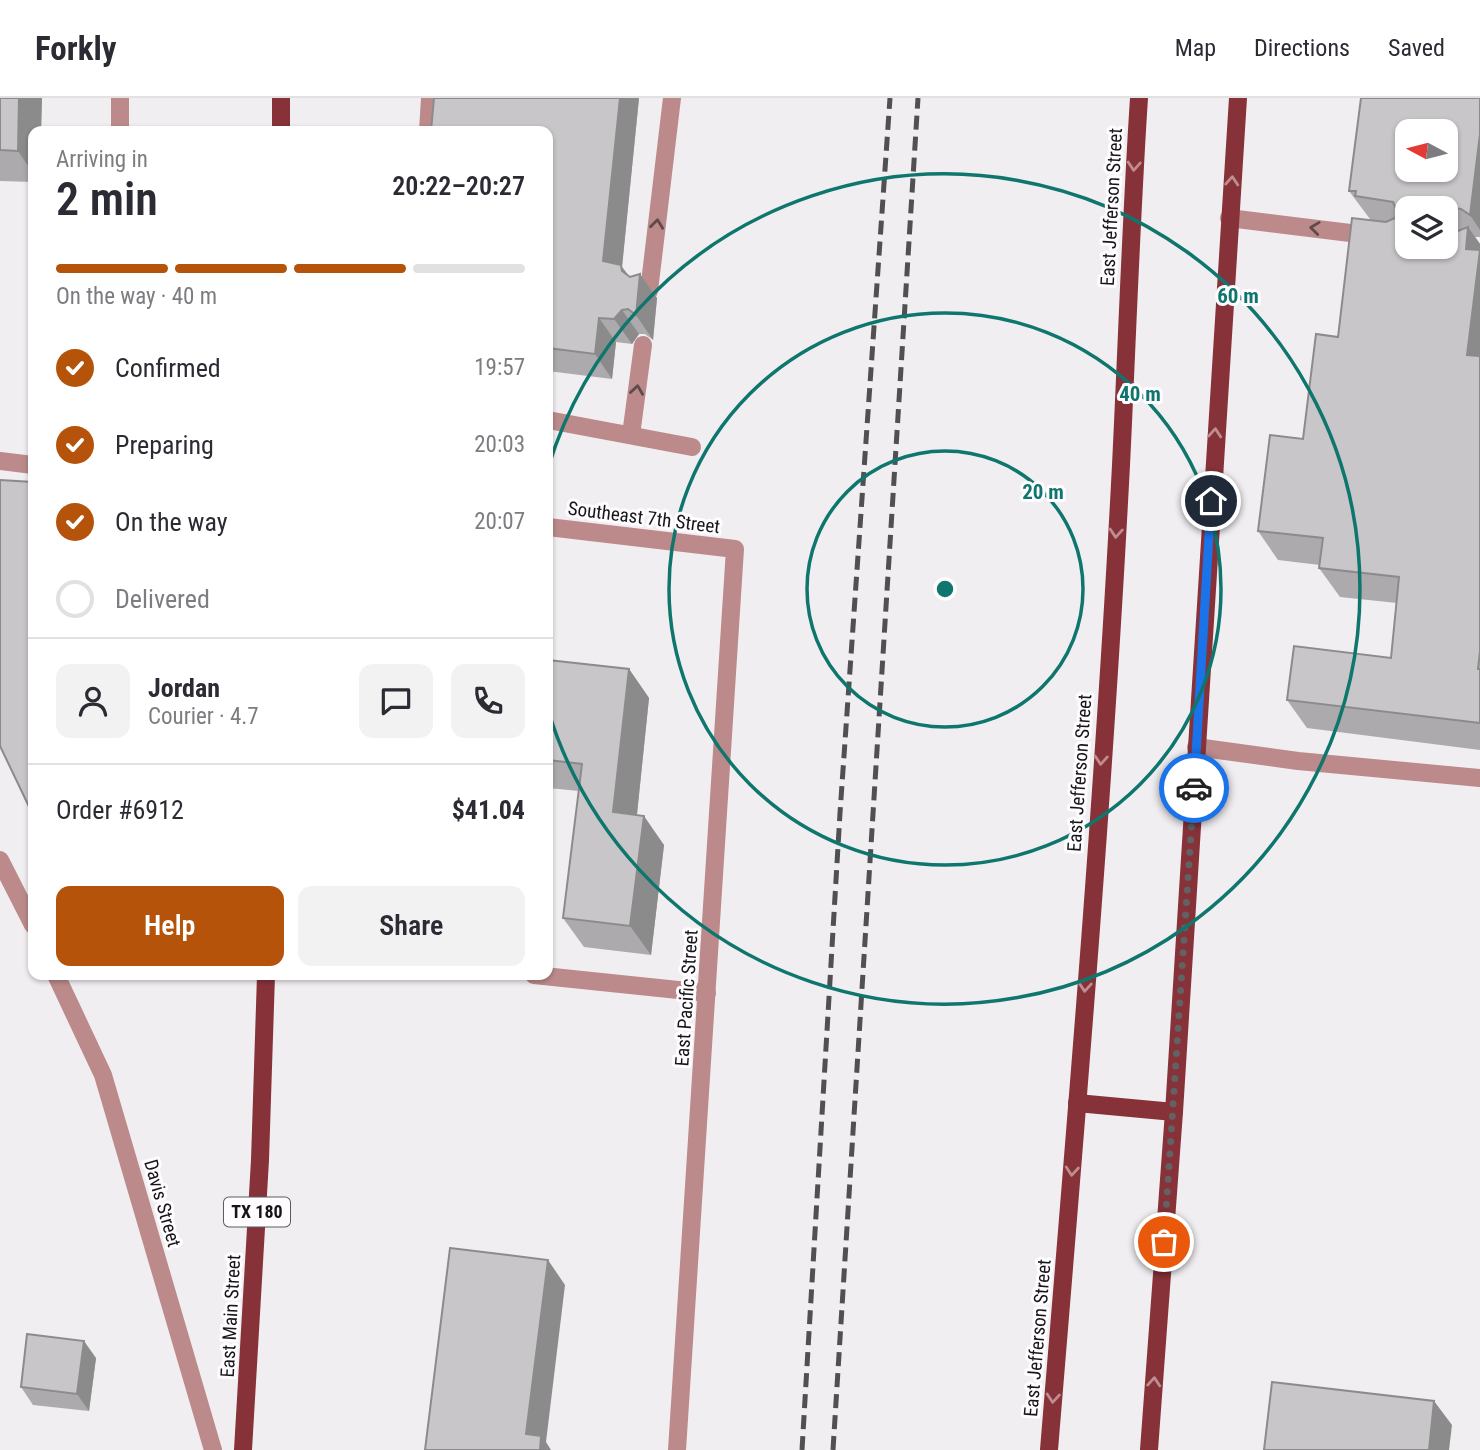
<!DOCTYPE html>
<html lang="en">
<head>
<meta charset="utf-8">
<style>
  body { margin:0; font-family:"Roboto Condensed",sans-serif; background:#f2f2f3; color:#2b2b33; height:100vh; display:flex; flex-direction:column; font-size:26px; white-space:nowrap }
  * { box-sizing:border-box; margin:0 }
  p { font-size:23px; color:#7c7c81 }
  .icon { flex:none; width:38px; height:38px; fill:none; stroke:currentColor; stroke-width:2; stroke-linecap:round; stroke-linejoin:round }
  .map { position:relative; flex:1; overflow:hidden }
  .side { position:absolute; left:28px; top:28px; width:525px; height:854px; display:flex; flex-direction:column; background:#fff; border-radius:14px; box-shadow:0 2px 5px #0004 }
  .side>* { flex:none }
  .needle { width:46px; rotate:277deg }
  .tools { position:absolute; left:1395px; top:21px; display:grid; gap:14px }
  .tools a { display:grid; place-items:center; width:63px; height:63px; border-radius:14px; background:#fff; box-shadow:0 2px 5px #0004; font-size:35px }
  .pin { position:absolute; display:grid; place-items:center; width:60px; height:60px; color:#fff; margin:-30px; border:4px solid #fff; border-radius:50%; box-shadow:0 2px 7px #0007 }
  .courier { position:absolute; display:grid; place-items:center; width:70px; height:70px; margin:-35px; border:5px solid #1a73e8; border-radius:50%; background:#fff; color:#222; box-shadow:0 2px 9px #0007 }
  .headline em { font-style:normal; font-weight:600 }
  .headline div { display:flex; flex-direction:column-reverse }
  .headline { display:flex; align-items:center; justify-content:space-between; height:119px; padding:0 28px }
  h1 { font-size:46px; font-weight:600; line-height:52px }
  .bar { display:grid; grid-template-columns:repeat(4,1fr); gap:10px 7px; align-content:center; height:84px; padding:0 28px }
  .bar i { height:9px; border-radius:5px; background:#e1e1e2 }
  .bar .active { background:#b45309 }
  .bar p { grid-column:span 4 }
  .line { display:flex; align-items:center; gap:18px; padding:0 28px; border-top:2px solid #e1e1e2 }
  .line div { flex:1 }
  .round { display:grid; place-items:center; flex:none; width:74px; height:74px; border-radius:14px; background:#f2f2f3 }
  ol { padding:0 28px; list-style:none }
  li { display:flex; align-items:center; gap:21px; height:77px }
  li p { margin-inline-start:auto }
  li .icon { padding:7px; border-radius:50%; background:#b45309; color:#fff; stroke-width:4 }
  li:last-child { color:#7c7c81 }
  li i { width:38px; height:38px; border:4px solid #e1e1e2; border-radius:50% }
  .button { display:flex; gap:14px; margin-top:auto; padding:14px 28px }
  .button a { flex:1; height:80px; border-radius:14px; background:#b45309; color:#fff; font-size:28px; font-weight:600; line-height:80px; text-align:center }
  .button a+a { background:#f2f2f3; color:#2b2b33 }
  header { display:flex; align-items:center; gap:42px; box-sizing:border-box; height:98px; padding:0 35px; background:#fff; border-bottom:2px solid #e1e1e2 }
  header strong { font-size:33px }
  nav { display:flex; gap:38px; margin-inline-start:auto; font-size:24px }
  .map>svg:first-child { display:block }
</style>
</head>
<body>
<header>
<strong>Forkly</strong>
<nav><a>Map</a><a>Directions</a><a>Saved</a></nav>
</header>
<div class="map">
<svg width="1480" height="1352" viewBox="0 0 1480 1352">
  <rect width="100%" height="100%" fill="#f1eef1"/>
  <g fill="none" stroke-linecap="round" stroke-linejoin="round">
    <g stroke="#bc8a8a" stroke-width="18">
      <path d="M120,33V0"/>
      <path d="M428,33L430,0"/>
      <path d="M1229,120L1407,142"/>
      <path d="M649,193L672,0"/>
      <path d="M548,322L692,349"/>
      <path d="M631,337L643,247"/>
      <path d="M0,363L33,367"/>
      <path d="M548,429L735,451L677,1352"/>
      <path d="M1196,649L1298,663L1480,680"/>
      <path d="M0,762L33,827"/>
      <path d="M56,877L103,977L213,1352"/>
      <path d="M534,877L707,895"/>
    </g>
    <g stroke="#873239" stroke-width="18">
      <path d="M281,33V0"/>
      <path d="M1077,1005L1174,1014"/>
      <path d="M243,1352L260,1062L266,877"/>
      <path d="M1049,1352C1076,1024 1104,696 1121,367C1127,245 1131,122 1139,0"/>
      <path d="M1149,1352L1174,1014L1238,0"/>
    </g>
    <g stroke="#515051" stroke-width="5" stroke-dasharray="14 7" stroke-linecap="butt">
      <path d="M802,1352L840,715L890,0"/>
      <path d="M833,1352L918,0"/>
    </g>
  </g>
  <g fill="#acaaac" fill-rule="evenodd">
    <path d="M0,0H42L41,33H33V84L0,83Z"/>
    <path d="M434,0H639L622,169L630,179L640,176L657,200L653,242L645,236H639L632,246L616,244L612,281L548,273V33H431Z"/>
    <path d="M1480,0V139H1475L1480,146V652L1307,630L1287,602L1391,560L1397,505L1340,499L1319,470L1320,467L1278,462L1258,433L1303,341L1338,239L1373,123L1370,121L1349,93ZM1407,110H1446V149Z"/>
    <path d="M548,562L629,571L649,600L637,717L664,747L651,857L584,849L563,820L579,693L548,690Z"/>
    <path d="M96,1260L89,1313L33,1307L21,1289Z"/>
  </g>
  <g fill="#8c8b8c">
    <path d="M19,0H42L41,33H33V75L18,53Z"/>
    <path d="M620,0H639L622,169L638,191L640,176L657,200L653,242L636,217L603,163Z"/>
    <path d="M1480,36V132L1470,117Z"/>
    <path d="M1468,129L1480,146V276L1467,257L1466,151Z"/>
    <path d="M622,212L639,236L632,246L614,221Z"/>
    <path d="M599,220L616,244L612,281L595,256Z"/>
    <path d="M629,571L649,600L634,744L613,714Z"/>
    <path d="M644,718L664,747L651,857L630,828Z"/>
    <path d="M548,1162L565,1187L546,1344L551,1352H537L526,1336Z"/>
    <path d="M84,1243L96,1260L89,1313L77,1296Z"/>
    <path d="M1434,1303L1452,1327L1449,1352H1429Z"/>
  </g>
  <g fill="#c8c6c8" stroke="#8c8b8c" stroke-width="2" fill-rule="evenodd">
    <path d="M0,0H19L18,53L0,52Z"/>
    <path d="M434,0H620L603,163L621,167L622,173L630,179L640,176L636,217L628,211L622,212L614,221L599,220L595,256L548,250V33H431Z"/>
    <path d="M1361,0H1480V36L1470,117L1461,111L1427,106L1417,110H1407V149H1446V132L1458,133L1468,129L1466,151L1480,152L1467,257L1480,258V553L1478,571H1480V625L1287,602L1294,548L1391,560L1399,479L1319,470L1323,440L1258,433L1270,337L1303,341L1316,236L1338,239L1352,120L1386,124L1395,120L1398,115L1393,104L1355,98L1356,93H1349ZM1407,33H1446V72H1407Z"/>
    <path d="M0,382L33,384V717L0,648Z"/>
    <path d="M548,562L629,571L613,714L644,718L630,828L563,820L582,666L548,662Z"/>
    <path d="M450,1150L548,1162L526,1336L541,1338L540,1352H425Z"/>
    <path d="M27,1236L84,1243L77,1296L21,1289Z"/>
    <path d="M1272,1284L1434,1303L1429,1352H1264Z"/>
  </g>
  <defs><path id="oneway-chevron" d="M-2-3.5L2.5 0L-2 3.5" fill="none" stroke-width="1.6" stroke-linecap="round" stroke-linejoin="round" transform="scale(1.75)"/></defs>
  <g stroke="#bd8d92">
    <use href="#oneway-chevron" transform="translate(1134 68) rotate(94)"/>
    <use href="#oneway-chevron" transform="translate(1232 83) rotate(-86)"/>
    <use href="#oneway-chevron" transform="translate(1215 335) rotate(-86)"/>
    <use href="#oneway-chevron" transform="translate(1116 435) rotate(94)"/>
    <use href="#oneway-chevron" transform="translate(1101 662) rotate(94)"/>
    <use href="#oneway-chevron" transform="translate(1085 889) rotate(94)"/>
    <use href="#oneway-chevron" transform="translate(1072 1073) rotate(95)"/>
    <use href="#oneway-chevron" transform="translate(1154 1284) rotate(-86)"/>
    <use href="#oneway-chevron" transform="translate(1053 1300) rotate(95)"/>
  </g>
  <g stroke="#604a4a">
    <use href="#oneway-chevron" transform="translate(657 126) rotate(-83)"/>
    <use href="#oneway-chevron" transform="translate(1315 130) rotate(-173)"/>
    <use href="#oneway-chevron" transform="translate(637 292) rotate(-82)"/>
  </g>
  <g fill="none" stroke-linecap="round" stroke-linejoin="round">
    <path stroke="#626163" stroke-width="7" stroke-dasharray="0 12.6" d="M1164,1144L1194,690"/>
    <path stroke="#1a73e8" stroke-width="9" d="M1194,690L1211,403"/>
  </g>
  <g fill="none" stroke="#0f766e" stroke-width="3.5">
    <circle cx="945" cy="491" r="138"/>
    <circle cx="945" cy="491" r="276"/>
    <path d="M548 370A415 415 0 1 1 548 612"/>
  </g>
  <g text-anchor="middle" stroke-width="6" stroke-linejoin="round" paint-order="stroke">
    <rect fill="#fefcfe" stroke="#5b5a5c" stroke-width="2" x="224" y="1099.5" width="66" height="29" rx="5"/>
    <g font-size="18" font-weight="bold" fill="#151516">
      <text x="257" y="1120">TX 180</text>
    </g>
    <g font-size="19" fill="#151516" stroke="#fefcfe">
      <text transform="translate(1111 109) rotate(-87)" y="7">East Jefferson Street</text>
      <text transform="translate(644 419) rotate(7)" y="7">Southeast 7th Street</text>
      <text transform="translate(1079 675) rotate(-86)" y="7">East Jefferson Street</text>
      <text transform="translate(686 900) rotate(-86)" y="7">East Pacific Street</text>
      <text transform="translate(163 1105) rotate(74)" y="7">Davis Street</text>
      <text transform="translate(230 1218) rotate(-87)" y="7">East Main Street</text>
      <text transform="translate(1037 1240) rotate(-85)" y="7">East Jefferson Street</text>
    </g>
  </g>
  <circle cx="945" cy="491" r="10" fill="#0f766e" stroke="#fefcfe" stroke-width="3.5"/>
  <g font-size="21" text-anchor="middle" font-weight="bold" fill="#0f766e" stroke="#fefcfe" stroke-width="6" stroke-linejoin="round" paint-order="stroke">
    <text x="1238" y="205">60 m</text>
    <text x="1140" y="303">40 m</text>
    <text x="1043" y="401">20 m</text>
  </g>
</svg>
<div class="tools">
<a><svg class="needle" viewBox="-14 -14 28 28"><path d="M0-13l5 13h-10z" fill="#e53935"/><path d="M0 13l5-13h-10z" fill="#7c7c81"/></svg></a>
<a><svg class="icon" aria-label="layers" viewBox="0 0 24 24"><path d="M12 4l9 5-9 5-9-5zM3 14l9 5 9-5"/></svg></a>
</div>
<div class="pin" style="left:1164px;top:1144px;background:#ea580c"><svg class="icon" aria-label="bag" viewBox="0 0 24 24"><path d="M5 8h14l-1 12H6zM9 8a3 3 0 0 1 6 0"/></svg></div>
<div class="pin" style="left:1211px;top:403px;background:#1f2937"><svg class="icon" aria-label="home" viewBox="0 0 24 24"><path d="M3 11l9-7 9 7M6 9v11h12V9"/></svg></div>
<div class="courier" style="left:1194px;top:690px"><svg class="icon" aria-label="car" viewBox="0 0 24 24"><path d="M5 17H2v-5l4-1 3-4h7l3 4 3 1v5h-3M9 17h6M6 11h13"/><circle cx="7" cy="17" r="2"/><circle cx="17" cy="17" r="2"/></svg></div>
<section class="side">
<div class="headline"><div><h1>2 min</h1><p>Arriving in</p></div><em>20:22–20:27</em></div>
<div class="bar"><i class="active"></i><i class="active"></i><i class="active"></i><i></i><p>On the way · 40 m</p></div>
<ol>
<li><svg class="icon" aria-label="check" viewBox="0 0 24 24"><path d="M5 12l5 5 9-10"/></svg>Confirmed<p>19:57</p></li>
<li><svg class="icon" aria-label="check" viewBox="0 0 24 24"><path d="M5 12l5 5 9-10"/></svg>Preparing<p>20:03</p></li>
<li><svg class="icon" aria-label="check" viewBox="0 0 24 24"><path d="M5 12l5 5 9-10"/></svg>On the way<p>20:07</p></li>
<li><i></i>Delivered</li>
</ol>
<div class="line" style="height:126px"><a class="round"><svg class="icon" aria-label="person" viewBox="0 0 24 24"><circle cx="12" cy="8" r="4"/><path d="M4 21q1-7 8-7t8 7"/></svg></a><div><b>Jordan</b><p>Courier · 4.7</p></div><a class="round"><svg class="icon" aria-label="chat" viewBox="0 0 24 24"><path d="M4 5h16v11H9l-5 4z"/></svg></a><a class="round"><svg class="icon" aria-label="phone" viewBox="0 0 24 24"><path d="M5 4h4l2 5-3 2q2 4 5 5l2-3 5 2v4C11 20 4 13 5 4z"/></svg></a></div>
<div class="line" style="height:91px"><div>Order #6912</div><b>$41.04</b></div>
<div class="button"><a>Help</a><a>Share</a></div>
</section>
</div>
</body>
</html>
